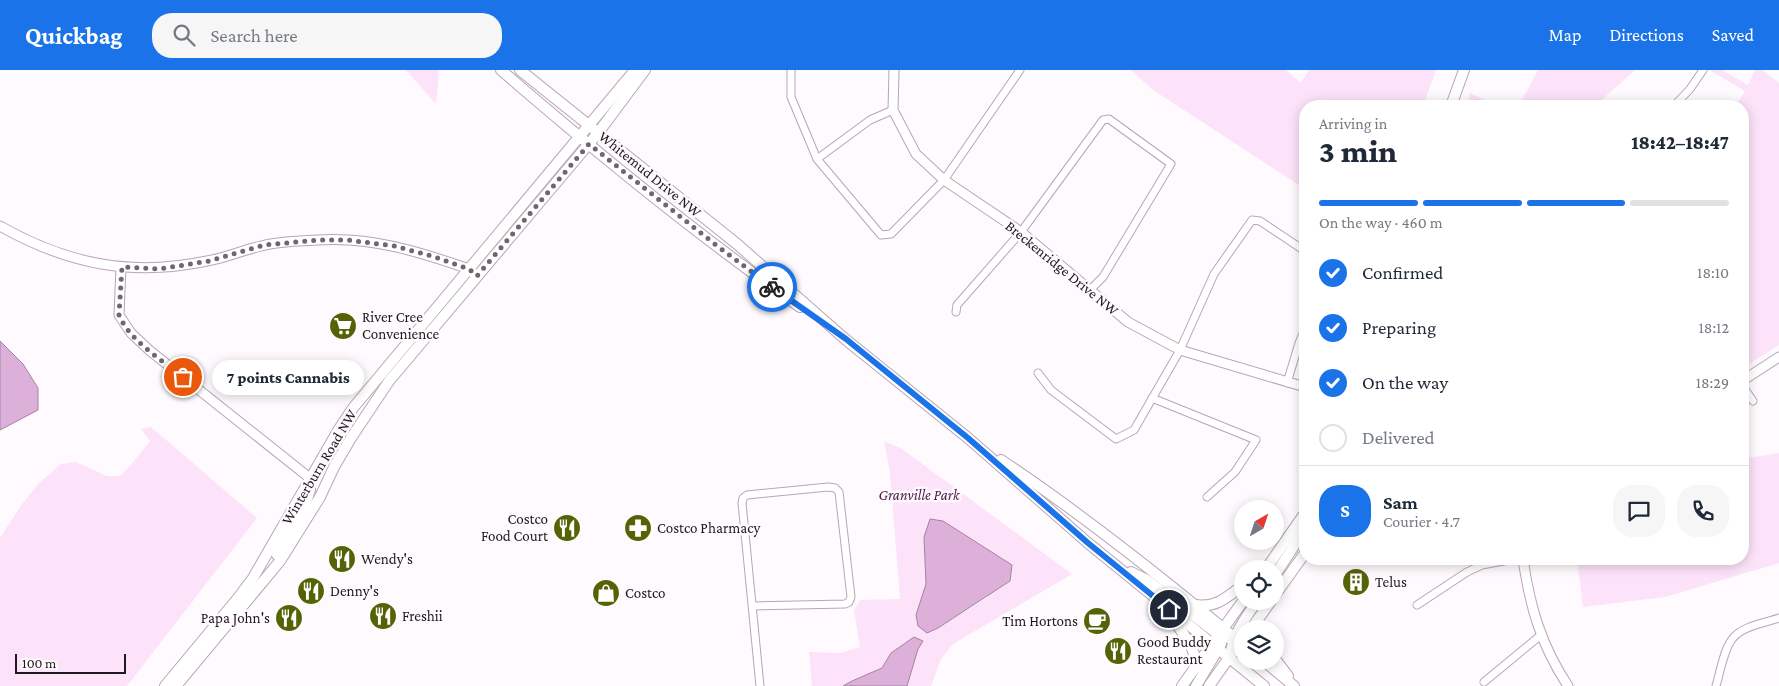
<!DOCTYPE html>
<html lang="en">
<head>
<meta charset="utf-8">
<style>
  body { margin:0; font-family:"Crimson Pro",serif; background:#f6f6f7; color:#1f2937; height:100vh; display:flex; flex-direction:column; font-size:19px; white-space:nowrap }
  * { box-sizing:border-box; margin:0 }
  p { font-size:16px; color:#747a83 }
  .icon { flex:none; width:28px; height:28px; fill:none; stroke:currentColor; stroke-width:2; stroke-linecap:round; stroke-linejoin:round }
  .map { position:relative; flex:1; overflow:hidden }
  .sheet { position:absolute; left:1299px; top:30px; width:450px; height:465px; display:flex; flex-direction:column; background:#fff; border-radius:20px; box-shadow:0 2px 12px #0003 }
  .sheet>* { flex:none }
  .needle { width:32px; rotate:39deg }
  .tools { position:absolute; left:1234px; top:430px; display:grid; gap:10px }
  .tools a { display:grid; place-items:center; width:50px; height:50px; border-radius:50%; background:#fff; box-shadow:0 2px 12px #0003; font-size:25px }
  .scale { position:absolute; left:15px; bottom:12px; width:111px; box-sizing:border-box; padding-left:5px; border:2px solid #20191f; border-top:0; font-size:14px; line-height:18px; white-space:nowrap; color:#20191f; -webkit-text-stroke:4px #fefafe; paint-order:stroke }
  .pin { position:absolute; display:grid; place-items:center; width:42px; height:42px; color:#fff; margin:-21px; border:2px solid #fff; border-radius:50%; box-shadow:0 1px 5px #0007 }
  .courier { position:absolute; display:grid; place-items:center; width:50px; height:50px; margin:-25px; border:4px solid #1a73e8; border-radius:50%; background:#fff; color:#222; box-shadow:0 1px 6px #0007 }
  .bubble { position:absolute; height:35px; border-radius:18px; background:#fff; box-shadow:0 2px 12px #0003; font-size:16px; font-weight:800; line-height:35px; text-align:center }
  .summary em { font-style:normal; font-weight:800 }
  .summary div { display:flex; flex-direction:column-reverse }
  .summary { display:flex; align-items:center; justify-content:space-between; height:85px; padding:0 20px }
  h1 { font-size:32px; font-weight:800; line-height:38px }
  .bar { display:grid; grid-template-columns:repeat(4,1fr); gap:8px 5px; align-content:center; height:60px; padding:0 20px }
  .bar i { height:6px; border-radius:4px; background:#e0e1e3 }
  .bar .selected { background:#1a73e8 }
  .bar p { grid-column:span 4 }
  .line { display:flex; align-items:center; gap:12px; padding:0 20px; border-top:1px solid #e0e1e3 }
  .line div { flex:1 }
  .round { display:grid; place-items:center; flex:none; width:52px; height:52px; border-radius:20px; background:#f6f6f7 }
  ol { padding:0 20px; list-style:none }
  li { display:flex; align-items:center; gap:15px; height:55px }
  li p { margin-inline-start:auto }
  li .icon { padding:5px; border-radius:50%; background:#1a73e8; color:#fff; stroke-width:4 }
  li:last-child { color:#747a83 }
  li i { width:28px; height:28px; border:2px solid #e0e1e3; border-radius:50% }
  header { display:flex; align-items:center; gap:30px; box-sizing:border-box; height:70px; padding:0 25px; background:#1a73e8; color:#fff }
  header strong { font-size:24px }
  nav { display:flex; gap:28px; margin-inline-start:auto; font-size:18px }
  .search { width:350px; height:45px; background:#f6f6f7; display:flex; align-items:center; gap:12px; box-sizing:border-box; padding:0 18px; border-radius:20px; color:#747a83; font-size:19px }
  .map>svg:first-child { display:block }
</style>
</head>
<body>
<header>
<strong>Quickbag</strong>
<div class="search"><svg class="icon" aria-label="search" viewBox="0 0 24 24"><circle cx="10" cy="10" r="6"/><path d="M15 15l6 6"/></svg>Search here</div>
<nav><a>Map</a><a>Directions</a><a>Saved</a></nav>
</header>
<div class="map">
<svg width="1779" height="616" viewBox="0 0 1779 616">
  <rect width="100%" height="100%" fill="#fefafe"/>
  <g fill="#fce3f9" fill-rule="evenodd">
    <path d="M406,0H439L436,34Z"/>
    <path d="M1131,0H1286L1301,13L1309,0H1436L1423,36H1305V119L1153,20Z"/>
    <path d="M1538,0H1635L1595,36H1519Z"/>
    <path d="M1709,0H1722L1748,15L1755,0H1762L1779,13V275L1743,298L1742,36H1736L1745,21Z"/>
    <path d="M1470,23L1498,36H1467Z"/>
    <path d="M151,357L257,448L127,616H0V468L22,434L39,413L61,394L76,392L107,406H120L130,396L150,371L141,359Z"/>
    <path d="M884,371L902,379L1072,504L953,574L941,589L931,616H907L918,579L922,571L891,583L882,598L852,611L843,616H812L809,582L840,583L860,577L854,541L860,530L900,529L890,402ZM926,514L988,527L938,558L927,563L916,545Z"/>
    <path d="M1779,383V493L1665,527L1583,537L1577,489H1742L1743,389Z"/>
  </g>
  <g fill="#dcb0d8" stroke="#a483a0">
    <path d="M0,271L23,294L38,318V340L0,360Z"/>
    <path d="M930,449L943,451L1012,495L1010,511L938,558L927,563L918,556L916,545L926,514L924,467Z"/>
    <path d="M914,567L923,571L918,579L907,616H843L852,611L882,598L891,583Z"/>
  </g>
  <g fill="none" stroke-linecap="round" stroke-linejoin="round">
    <g stroke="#b8a5b6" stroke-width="9">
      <g id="minor">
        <path d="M791,0V27L817,89L881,165L891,164L944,110L1020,0"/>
        <path d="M1674,36L1690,19L1703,0"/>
        <path d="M817,89L870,50L893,40"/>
        <path d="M956,242L957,235L1021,162L1103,50L1109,49L1171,94L1103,207L1091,219"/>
        <path d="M1038,303L1051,320L1116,369L1134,360L1180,280L1214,204L1252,150L1260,151L1305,181"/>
        <path d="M1287,313L1299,273L1305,259"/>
        <path d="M1742,315L1753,331"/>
        <path d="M1152,328L1256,370L1235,402L1207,427"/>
        <path d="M1417,535L1467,502L1482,495L1514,489"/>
        <path d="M753,536L845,534L849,532L851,527L839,422L835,418L828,417L747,425L743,428L742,433L760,616"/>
        <path d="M1484,612L1541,565"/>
        <path d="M1716,616C1720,603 1724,578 1733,568C1743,556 1764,553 1779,548"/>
      </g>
    </g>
    <g stroke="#b8a5b6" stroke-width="11">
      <g id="tertiary">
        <path d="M894,0L893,40L916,84L944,110L1021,162L1128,252L1180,280L1305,317"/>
        <path d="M0,156C67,194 131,207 207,191C225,188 243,180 261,176C279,171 300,171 318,170C370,166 420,182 469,199L473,203"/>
        <path d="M121,197L119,245L131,263L149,280L311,409"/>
        <path d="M1742,311L1779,287"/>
        <path d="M1523,489C1530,537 1541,575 1568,616"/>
      </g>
    </g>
    <g stroke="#b8a5b6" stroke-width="12">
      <g id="secondary">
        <path d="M501,0C597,83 696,164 800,237"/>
        <path d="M520,0L737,174L845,269L968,368L1088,473L1264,616"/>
        <path d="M1451,36L1464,0"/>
        <path d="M1001,390C1085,446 1164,509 1242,574"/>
        <path d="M277,485L304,438L310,420"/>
        <path d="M1266,499L1305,443"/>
        <path d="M1131,502L1147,510L1219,565L1237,571"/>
        <path d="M1275,505L1305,459"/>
        <path d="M1275,525L1305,483"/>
        <path d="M1195,535C1216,538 1226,528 1242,516"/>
        <path d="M1170,540C1178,564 1195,569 1196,598"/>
        <path d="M1251,559L1271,531"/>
        <path d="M1230,588C1232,565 1245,549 1257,531"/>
        <path d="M1275,589L1288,606"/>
        <path d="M1264,591L1294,616"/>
        <path d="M165,616L238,528L253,508L339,359L353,338L635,0"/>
        <path d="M176,616L280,491L320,427L334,397L351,368L389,311L598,63L645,0"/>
        <path d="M1182,616L1243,531"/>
        <path d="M1196,616L1221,574"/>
        <path d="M1209,616L1233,582"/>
      </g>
    </g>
    <use href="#minor" stroke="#fff" stroke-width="7"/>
    <use href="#tertiary" stroke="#fff" stroke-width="9"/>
    <use href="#secondary" stroke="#fff" stroke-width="10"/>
  </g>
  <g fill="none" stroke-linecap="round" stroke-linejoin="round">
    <path stroke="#6e686d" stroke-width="5" stroke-dasharray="0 9" d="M183,307C162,290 129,270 119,245L122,197L159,199L209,191L264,175L319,170H348L394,176L432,186L469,199L477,206L589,74L716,175L772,217"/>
    <path stroke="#1a73e8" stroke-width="6" d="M772,217L846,269L968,368L1088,473L1169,539"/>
  </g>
  <defs>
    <g id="supermarket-disc" transform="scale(1.4375)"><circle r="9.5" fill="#556307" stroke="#fefafe"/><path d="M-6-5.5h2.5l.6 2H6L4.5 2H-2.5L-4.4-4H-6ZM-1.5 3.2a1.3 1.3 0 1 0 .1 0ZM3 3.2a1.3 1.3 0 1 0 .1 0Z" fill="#fff"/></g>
    <g id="restaurant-disc" transform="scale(1.4375)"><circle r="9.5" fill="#556307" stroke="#fefafe"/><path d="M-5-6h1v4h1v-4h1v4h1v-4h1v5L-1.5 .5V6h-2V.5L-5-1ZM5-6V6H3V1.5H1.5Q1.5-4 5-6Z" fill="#fff"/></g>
    <g id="pharmacy-disc" transform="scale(1.4375)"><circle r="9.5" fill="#556307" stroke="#fefafe"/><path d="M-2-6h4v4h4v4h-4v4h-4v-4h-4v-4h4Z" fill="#fff"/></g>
    <g id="building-disc" transform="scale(1.4375)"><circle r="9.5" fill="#556307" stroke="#fefafe"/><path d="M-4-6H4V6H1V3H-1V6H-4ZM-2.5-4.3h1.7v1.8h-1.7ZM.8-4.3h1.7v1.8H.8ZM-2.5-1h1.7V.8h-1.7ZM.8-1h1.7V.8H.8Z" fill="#fff"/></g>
    <g id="shop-disc" transform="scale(1.4375)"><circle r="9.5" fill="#556307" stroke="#fefafe"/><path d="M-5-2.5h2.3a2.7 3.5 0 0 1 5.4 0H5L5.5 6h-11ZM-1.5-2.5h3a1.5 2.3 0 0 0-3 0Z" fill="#fff"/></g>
    <g id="cafe-disc" transform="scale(1.4375)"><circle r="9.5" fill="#556307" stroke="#fefafe"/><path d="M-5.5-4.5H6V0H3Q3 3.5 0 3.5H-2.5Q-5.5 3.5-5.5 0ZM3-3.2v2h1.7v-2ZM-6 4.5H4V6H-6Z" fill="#fff"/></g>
  </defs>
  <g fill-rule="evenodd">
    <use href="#supermarket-disc" x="343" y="256"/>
    <use href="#restaurant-disc" x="567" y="458"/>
    <use href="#pharmacy-disc" x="638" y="458"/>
    <use href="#restaurant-disc" x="342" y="489"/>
    <use href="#building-disc" x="1356" y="512"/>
    <use href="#restaurant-disc" x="311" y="521"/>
    <use href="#shop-disc" x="606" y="523"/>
    <use href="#restaurant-disc" x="383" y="546"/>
    <use href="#restaurant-disc" x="289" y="548"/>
    <use href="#cafe-disc" x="1097" y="551"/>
    <use href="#restaurant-disc" x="1118" y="581"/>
  </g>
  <g text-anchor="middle" stroke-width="5" stroke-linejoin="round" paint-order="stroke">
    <g font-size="15" fill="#20191f" stroke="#fefafe">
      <text transform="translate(650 104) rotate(39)" y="5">Whitemud Drive NW</text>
      <text transform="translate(1062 198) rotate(39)" y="5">Breckenridge Drive NW</text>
      <text transform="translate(319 397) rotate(-59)" y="5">Winterburn Road NW</text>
    </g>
    <g font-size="15" fill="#20191f" stroke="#fefafe" text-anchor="start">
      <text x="362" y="252">River Cree<tspan x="362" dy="17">Convenience</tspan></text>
      <text x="548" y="454" text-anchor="end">Costco<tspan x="548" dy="17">Food Court</tspan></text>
      <text x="657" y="463">Costco Pharmacy</text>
      <text x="361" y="494">Wendy's</text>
      <text x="1375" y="517">Telus</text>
      <text x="330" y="526">Denny's</text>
      <text x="625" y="528">Costco</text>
      <text x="402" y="551">Freshii</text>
      <text x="270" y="553" text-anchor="end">Papa John's</text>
      <text x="1078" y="556" text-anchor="end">Tim Hortons</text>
      <text x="1137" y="577">Good Buddy<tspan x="1137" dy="17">Restaurant</tspan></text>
    </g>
    <g font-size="15" font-style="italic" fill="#4d194a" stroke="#fefafe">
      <text x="919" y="430">Granville Park</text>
    </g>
  </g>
</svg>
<div class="tools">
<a><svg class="needle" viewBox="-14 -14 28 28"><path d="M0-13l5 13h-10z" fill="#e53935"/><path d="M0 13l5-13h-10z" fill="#747a83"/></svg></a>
<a><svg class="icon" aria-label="locate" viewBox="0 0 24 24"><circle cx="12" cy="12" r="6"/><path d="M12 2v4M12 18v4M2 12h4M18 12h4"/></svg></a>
<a><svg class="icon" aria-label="layers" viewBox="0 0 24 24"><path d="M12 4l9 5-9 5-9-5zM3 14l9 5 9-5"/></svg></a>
</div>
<div class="scale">100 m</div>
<div class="pin" style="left:183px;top:307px;background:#ea580c"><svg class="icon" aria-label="bag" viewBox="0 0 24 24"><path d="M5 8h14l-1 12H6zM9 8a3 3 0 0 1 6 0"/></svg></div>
<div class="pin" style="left:1169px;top:539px;background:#1f2937"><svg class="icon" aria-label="home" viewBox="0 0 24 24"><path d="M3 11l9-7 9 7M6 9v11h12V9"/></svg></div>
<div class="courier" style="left:772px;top:217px"><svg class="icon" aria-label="bike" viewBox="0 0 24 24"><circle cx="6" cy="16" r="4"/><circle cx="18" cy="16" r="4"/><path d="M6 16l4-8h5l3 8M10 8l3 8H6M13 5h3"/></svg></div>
<div class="bubble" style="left:212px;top:290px;width:152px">7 points Cannabis</div>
<section class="sheet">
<div class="summary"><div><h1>3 min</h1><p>Arriving in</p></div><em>18:42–18:47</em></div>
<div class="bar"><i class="selected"></i><i class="selected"></i><i class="selected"></i><i></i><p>On the way · 460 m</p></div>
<ol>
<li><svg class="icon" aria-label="check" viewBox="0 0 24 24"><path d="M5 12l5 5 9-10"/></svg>Confirmed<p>18:10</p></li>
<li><svg class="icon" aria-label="check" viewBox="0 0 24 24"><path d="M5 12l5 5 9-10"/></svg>Preparing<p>18:12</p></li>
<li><svg class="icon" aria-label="check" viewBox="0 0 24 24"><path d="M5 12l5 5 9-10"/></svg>On the way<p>18:29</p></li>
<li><i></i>Delivered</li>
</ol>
<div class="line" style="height:90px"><b class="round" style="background:#1a73e8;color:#fff">S</b><div><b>Sam</b><p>Courier · 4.7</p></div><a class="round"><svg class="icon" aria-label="chat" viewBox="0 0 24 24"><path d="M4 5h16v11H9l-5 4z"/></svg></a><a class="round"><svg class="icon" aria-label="phone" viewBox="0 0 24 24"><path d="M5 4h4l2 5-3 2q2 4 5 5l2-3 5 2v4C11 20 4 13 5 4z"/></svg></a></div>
</section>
</div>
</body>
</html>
